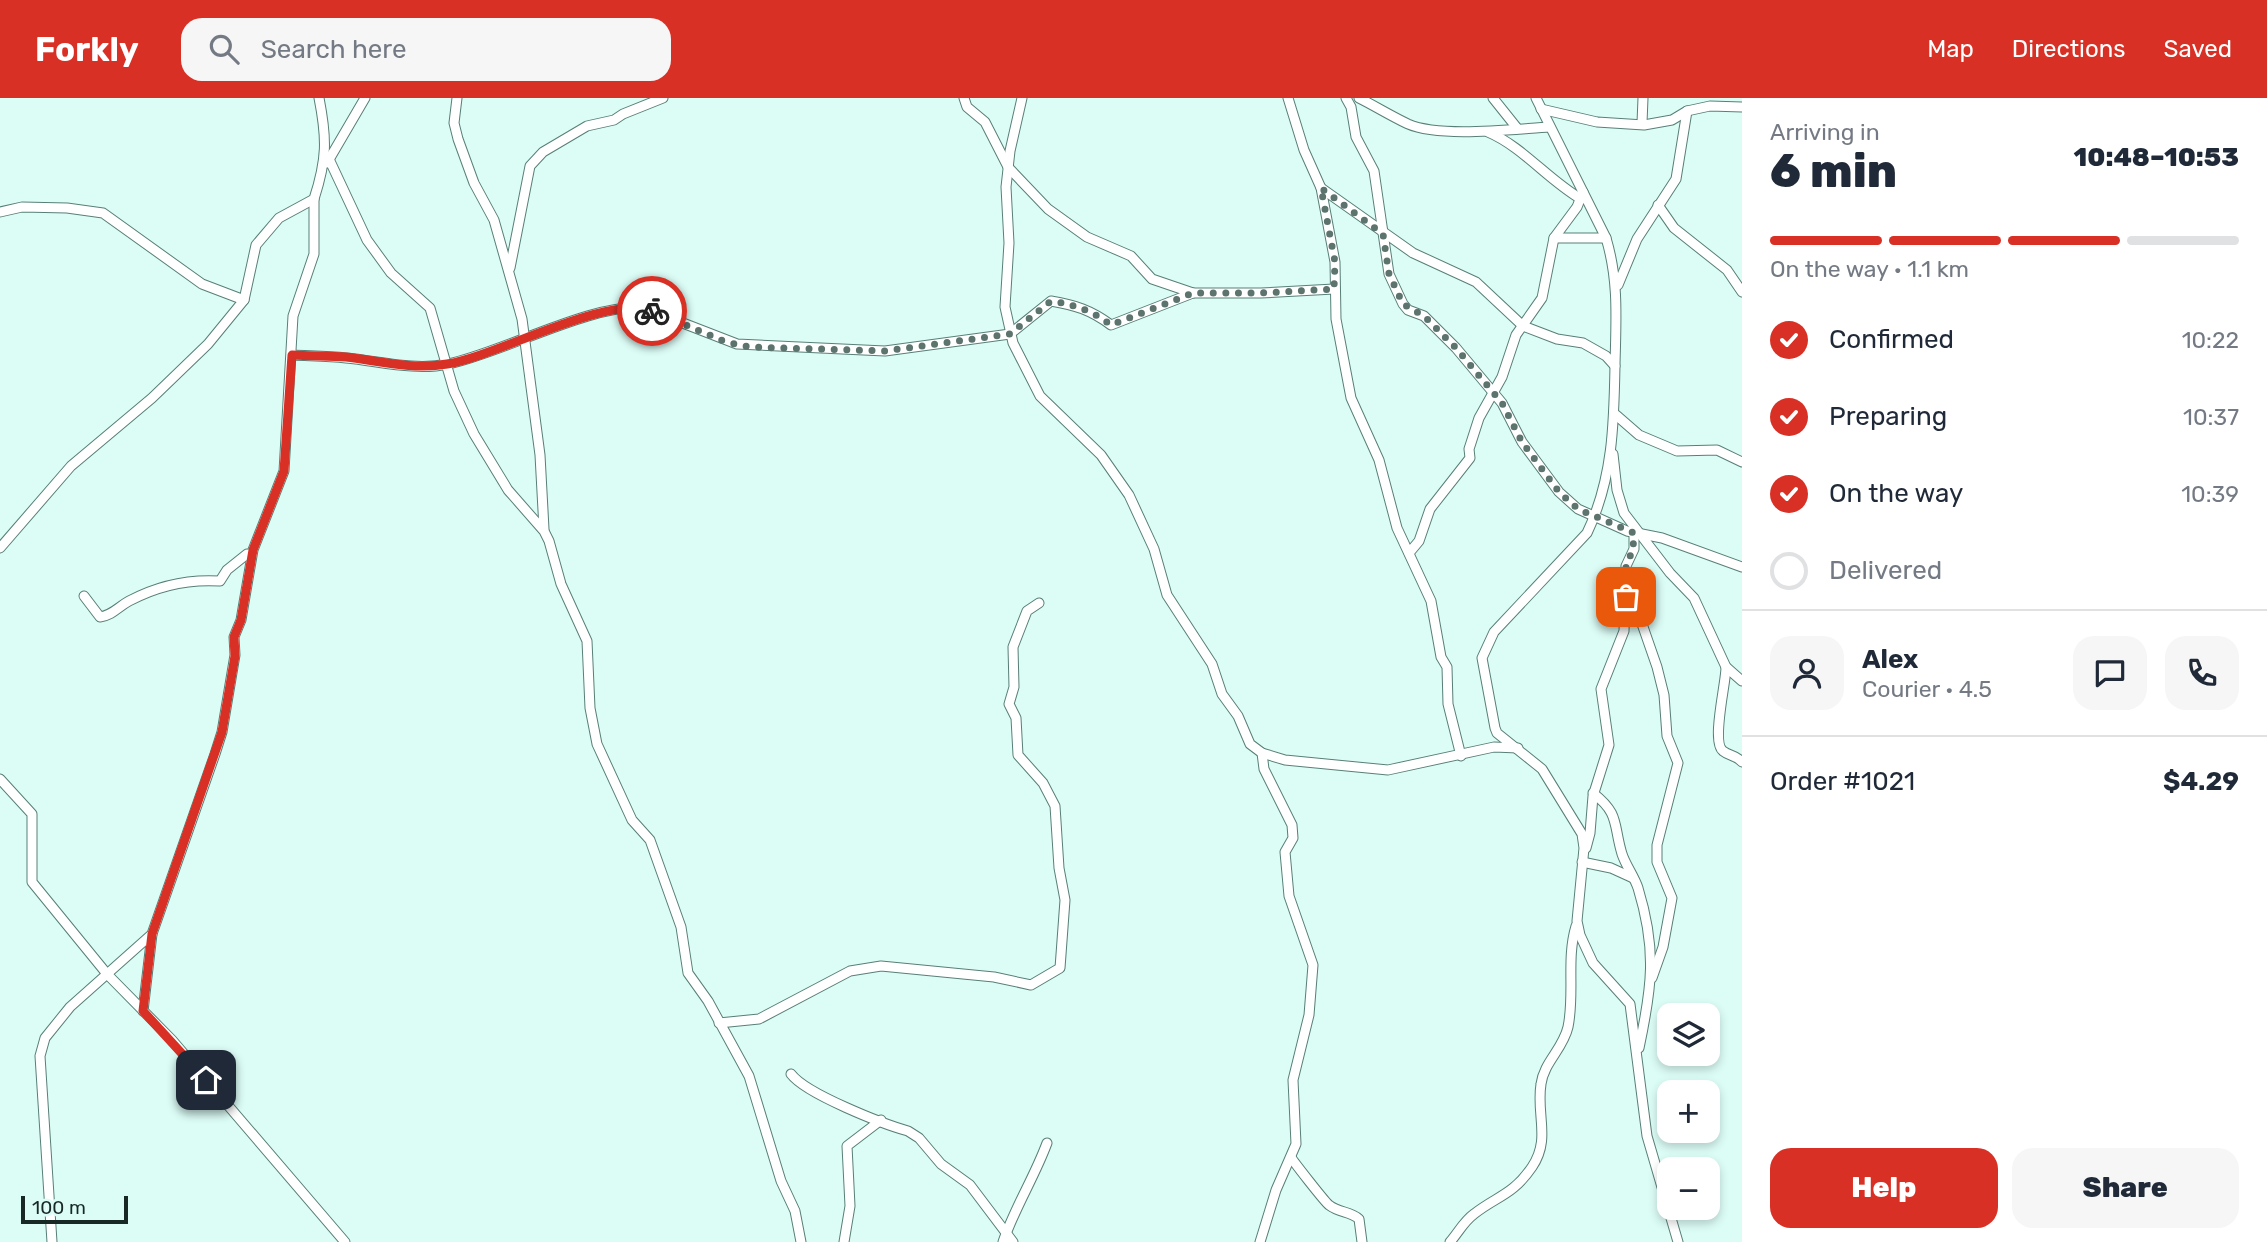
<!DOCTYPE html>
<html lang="en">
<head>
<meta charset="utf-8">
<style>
  body { margin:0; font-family:Rubik,sans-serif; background:#f6f6f7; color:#1f2937; height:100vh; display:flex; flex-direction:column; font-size:26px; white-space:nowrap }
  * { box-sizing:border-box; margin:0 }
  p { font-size:23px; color:#747a83 }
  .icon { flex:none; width:38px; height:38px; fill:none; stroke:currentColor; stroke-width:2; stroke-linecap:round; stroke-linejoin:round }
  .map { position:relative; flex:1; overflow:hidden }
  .sheet { display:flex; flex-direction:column; background:#fff; width:525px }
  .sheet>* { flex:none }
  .fabs { position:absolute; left:1657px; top:905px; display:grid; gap:14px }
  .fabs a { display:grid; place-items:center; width:63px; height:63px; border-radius:14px; background:#fff; box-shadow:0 4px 10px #0003; font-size:35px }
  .scale { position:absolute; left:21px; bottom:18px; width:107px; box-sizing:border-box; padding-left:7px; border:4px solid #182825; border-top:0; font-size:19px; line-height:24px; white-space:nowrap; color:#182825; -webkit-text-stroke:5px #dcfdf6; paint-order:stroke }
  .pin { position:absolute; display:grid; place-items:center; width:60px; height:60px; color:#fff; margin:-30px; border-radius:14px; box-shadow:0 4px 10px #0006 }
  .courier { position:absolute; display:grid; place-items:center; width:70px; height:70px; margin:-35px; border:5px solid #d93025; border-radius:50%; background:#fff; color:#222; box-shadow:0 2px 9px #0007 }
  .overview em { font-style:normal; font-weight:800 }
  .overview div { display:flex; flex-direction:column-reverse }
  .overview { display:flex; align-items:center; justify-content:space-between; height:119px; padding:0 28px }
  h1 { font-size:46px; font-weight:800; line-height:52px }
  .bar { display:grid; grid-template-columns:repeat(4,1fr); gap:10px 7px; align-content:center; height:84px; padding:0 28px }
  .bar i { height:9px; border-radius:5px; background:#e0e1e3 }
  .bar .active { background:#d93025 }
  .bar p { grid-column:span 4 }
  .line { display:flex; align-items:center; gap:18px; padding:0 28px; border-top:2px solid #e0e1e3 }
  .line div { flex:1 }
  .round { display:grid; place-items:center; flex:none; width:74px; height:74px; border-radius:21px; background:#f6f6f7 }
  ol { padding:0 28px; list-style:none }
  li { display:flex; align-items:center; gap:21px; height:77px }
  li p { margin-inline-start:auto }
  li .icon { padding:7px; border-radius:50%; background:#d93025; color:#fff; stroke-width:4 }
  li:last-child { color:#747a83 }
  li i { width:38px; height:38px; border:4px solid #e0e1e3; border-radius:50% }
  .action { display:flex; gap:14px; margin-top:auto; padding:14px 28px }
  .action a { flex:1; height:80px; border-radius:21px; background:#d93025; color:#fff; font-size:28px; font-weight:800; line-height:80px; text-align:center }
  .action a+a { background:#f6f6f7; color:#1f2937 }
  header { display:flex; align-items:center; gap:42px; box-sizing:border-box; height:98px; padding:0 35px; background:#d93025; color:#fff }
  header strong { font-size:33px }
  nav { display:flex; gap:38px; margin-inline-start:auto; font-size:24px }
  .search { width:490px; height:63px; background:#f6f6f7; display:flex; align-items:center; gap:18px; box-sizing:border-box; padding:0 24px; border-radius:21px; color:#747a83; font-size:26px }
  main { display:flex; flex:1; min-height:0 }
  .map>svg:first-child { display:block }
</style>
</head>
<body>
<header>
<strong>Forkly</strong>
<div class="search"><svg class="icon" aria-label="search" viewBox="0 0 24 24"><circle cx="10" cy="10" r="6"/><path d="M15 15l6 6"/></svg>Search here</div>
<nav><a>Map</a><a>Directions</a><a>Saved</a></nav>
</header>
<main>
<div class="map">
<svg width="1742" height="1144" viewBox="0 0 1742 1144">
  <rect width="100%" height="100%" fill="#dcfdf6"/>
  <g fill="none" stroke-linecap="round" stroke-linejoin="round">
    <g stroke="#587f77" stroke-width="11">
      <g id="minor">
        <path d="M457,0L454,25L458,41L474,85L494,122L522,221L540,357L544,431"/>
        <path d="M964,0L967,9L985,24L1008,69L1048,111L1087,139L1131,158L1152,181L1193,195"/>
        <path d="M1022,0L1010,53L1006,89L1009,145L1005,209L1013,245L1040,298L1101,357L1129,397L1154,451L1167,497L1212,566L1222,596L1238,618L1250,646L1262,655L1285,662L1388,672L1494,649L1518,650"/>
        <path d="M1288,0L1304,52L1321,90L1335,164L1336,221L1351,300L1379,362L1397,430L1431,503L1441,559L1447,569L1448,606L1461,658"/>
        <path d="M1346,0L1351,9L1356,39L1374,73L1389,176L1403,206L1408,212L1424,218L1456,250L1502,305L1522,344L1559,394L1578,411L1627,433L1662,440L1742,469"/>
        <path d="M1359,0C1375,8 1391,18 1408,26C1440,40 1514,31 1550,29"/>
        <path d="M1493,0L1517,30"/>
        <path d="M1536,0L1606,140C1619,183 1616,222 1615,267C1614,325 1613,381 1587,435L1494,534L1482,560L1495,630L1497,635L1542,671L1582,736L1584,750L1577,823L1580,837L1593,865L1630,906L1647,1038L1678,1144"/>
        <path d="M1541,11L1597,24L1644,27L1672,22L1687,13L1710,8L1742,9"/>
        <path d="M1642,25L1643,0"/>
        <path d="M1488,34C1523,49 1547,81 1581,101"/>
        <path d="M329,61L367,142L391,175L430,210L454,293L474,336L508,392L544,433L549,443L561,486L587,543L590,610L597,646L632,722L650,742L681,829L688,875L708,903L749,978L781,1083L795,1113L801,1144"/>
        <path d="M327,65L365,0"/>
        <path d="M1321,90L1413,155L1476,184L1523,228L1557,241L1583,245L1606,258L1615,268"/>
        <path d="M1658,107L1674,130L1727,172L1742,194"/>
        <path d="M0,114L22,109L67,110L103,115L202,186L244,202"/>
        <path d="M1554,140H1606"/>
        <path d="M510,170L530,68L543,54L587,28L614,22L623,16L663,0"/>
        <path d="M1618,187L1637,141L1676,81L1687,13"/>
        <path d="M292,257C310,258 328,258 346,260C379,263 415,273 448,266C502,255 594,204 644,210L737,246L885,253L1010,236L1051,203C1075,207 1091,212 1111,227L1193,195H1261L1334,191"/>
        <path d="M1616,317L1639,337L1677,353L1717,352L1742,364"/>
        <path d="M1613,356L1617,392L1624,415L1670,475L1694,500L1726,569L1742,583"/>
        <path d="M0,450L71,368L152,300L208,246L244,202L256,147L279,120L314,101C327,61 327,41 319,0"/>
        <path d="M1409,455L1419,443L1430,411L1470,360L1469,351L1479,320L1502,279L1516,237L1542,200L1554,140L1577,109L1583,94"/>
        <path d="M1625,477L1657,569L1664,597L1667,638L1678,665L1657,747V764L1672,800L1663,849L1652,880"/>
        <path d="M84,498L100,519C113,517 118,509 129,503C157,488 189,481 220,483L227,472L247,456"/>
        <path d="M1726,569C1726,586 1711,644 1723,653C1729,658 1736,657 1742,664"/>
        <path d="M0,681L32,716V784L107,876L172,942L345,1144"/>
        <path d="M1593,695C1620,716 1613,726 1622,756C1626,768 1634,778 1638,790C1657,852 1652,889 1639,950"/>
        <path d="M1586,750L1590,735L1593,698L1609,647L1601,591L1624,533L1626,468L1634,451V435"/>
        <path d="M1582,764L1611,770L1633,780"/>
        <path d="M143,913L152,836"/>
        <path d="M719,925L759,921L850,873L881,868L994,879L1031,887L1060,870L1065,802L1059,770L1055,708L1043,685L1018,657L1016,620L1009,606L1014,589L1013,549L1027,513L1039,505"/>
        <path d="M791,976C806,996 883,1026 908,1033L919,1040L941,1066L970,1087L1013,1144"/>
        <path d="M1291,1059C1292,1062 1325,1104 1329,1107C1339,1115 1350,1113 1359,1121L1362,1144"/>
        <path d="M52,1144L40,958L45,940L70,909L152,836L215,656L222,634L235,557L234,539L241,522L253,452L284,373L293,218L314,156V101"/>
        <path d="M844,1144L850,1108L847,1048L881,1022"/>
        <path d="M1003,1144C1015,1109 1034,1080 1047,1045"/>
        <path d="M1260,1144L1276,1092L1296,1046L1293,982L1309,917L1313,867L1289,798L1285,754L1293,740L1292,727L1264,671L1262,655"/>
        <path d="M1450,1144C1458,1135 1464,1123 1474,1116C1497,1098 1513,1097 1532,1069C1551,1041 1536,1017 1541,986C1544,964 1563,951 1568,929C1575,895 1566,861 1576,828"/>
      </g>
    </g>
    <use href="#minor" stroke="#fff" stroke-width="9"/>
  </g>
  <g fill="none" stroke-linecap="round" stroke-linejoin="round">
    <path stroke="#5d736e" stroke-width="7" stroke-dasharray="0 12.6" d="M652,213L726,244L750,249L885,253L1010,236L1051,203C1075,207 1091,212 1111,227L1193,195H1261L1334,191L1335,164L1321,90L1383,136L1389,176L1403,206L1424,218L1456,250L1502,305L1522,344L1559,394L1578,411L1634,435L1633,451L1626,468V499"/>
    <path stroke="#d93025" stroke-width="9" d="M206,982L143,913L152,836L222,634L235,558L234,539L241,522L253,452L284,373L292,257C310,258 328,258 346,259C379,263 413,272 447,266C498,258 607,196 652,213"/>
  </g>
</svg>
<div class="fabs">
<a><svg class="icon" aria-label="layers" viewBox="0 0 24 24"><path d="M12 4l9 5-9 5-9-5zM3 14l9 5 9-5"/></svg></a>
<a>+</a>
<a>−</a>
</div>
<div class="scale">100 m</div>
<div class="pin" style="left:1626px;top:499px;background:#ea580c"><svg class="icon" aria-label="bag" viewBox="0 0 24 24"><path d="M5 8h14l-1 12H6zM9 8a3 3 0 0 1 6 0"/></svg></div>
<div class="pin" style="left:206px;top:982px;background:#1f2937"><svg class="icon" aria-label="home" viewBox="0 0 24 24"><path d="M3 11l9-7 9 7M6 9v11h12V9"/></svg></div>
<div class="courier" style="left:652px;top:213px"><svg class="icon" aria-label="bike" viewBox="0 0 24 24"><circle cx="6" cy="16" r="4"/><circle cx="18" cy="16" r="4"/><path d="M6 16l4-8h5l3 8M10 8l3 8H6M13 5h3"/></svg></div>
</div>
<section class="sheet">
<div class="overview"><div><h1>6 min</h1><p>Arriving in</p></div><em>10:48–10:53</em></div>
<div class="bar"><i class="active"></i><i class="active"></i><i class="active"></i><i></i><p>On the way · 1.1 km</p></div>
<ol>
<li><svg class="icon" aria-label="check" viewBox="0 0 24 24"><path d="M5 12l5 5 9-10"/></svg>Confirmed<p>10:22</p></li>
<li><svg class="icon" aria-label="check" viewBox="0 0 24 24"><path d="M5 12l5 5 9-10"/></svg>Preparing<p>10:37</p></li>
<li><svg class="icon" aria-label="check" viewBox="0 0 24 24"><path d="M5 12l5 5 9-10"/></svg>On the way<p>10:39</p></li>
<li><i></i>Delivered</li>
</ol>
<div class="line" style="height:126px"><a class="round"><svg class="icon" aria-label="person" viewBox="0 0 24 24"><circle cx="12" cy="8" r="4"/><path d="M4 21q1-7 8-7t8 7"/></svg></a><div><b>Alex</b><p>Courier · 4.5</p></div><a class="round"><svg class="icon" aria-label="chat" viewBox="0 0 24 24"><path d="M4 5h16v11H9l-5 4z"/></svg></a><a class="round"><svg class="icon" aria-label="phone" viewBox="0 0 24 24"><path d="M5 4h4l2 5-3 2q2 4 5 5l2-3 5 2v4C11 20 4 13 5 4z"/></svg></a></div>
<div class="line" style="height:91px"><div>Order #1021</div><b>$4.29</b></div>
<div class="action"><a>Help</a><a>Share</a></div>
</section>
</main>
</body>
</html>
